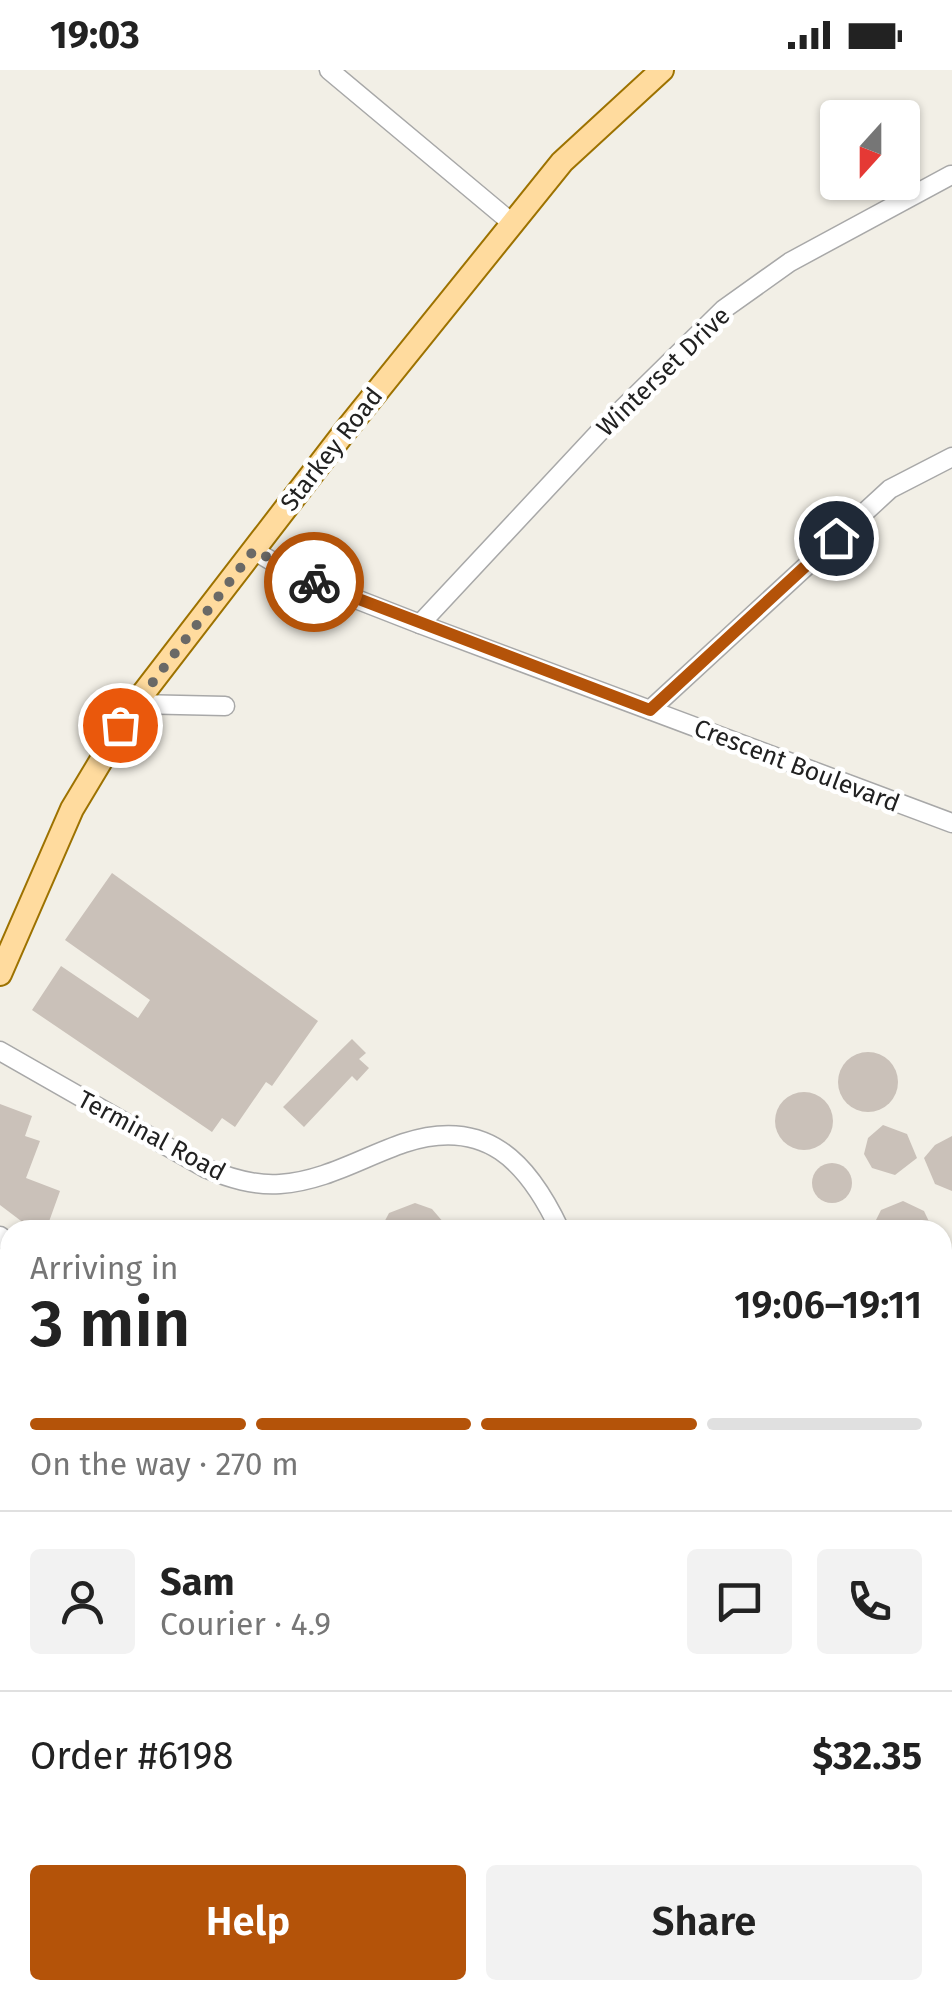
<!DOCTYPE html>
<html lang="en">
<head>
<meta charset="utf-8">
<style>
  body { margin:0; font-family:"Fira Sans",sans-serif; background:#f2f2f2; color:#222; height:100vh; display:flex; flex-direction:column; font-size:38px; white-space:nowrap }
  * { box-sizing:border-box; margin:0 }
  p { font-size:32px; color:#767676 }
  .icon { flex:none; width:55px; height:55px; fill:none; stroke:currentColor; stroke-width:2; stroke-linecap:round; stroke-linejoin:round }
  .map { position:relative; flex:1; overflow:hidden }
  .sheet { position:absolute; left:0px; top:1150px; width:952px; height:780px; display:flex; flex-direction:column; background:#fff; border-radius:30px 30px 0 0; box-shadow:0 2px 8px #0004 }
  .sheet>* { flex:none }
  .needle { width:65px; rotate:201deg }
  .controls { position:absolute; left:820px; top:30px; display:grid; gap:20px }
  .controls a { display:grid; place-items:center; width:100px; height:100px; border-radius:10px; background:#fff; box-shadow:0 2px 8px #0004; font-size:50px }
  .pin { position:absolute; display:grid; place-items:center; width:85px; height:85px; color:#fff; margin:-42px; border:5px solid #fff; border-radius:50%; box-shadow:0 2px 10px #0007 }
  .courier { position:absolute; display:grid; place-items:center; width:100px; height:100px; margin:-50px; border:8px solid #b45309; border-radius:50%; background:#fff; color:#222; box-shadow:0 2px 12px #0007 }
  .overview em { font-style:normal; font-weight:600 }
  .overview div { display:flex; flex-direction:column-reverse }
  .overview { display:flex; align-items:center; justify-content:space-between; height:170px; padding:0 30px }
  h1 { font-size:65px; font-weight:600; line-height:75px }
  .bar { display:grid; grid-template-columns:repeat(4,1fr); gap:15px 10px; align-content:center; height:120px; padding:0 30px }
  .bar i { height:12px; border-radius:8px; background:#e0e0e0 }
  .bar .current { background:#b45309 }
  .bar p { grid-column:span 4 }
  .line { display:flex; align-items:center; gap:25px; padding:0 30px; border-top:2px solid #e0e0e0 }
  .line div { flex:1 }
  .round { display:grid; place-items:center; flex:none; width:105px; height:105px; border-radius:10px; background:#f2f2f2 }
  .action { display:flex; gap:20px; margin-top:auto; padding:20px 30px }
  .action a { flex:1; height:115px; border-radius:10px; background:#b45309; color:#fff; font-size:40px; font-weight:600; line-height:115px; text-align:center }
  .action a+a { background:#f2f2f2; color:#222 }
  .status { display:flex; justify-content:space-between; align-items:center; height:70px; padding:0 50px; background:#fff; direction:ltr }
  .status svg { height:28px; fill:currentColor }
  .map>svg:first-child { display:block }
</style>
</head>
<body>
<div class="status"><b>19:03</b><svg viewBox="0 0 49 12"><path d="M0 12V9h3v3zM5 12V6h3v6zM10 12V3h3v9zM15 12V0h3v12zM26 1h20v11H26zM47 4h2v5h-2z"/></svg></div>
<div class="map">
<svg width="952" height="1930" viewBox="0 0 952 1930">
  <rect width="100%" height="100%" fill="#f2efe6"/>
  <g fill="#cac1b9">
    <path d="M112,803L318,951L272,1016L266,1012L235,1057L222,1048L212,1062L32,940L61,896L138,948L150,930L65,870Z"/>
    <path d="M352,969L366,983L359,989L369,998L357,1011L352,1006L304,1057L283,1037Z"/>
    <circle cx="868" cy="1012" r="30"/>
    <circle cx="804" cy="1051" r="29"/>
    <path d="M0,1034L32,1046L25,1066L40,1071L26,1108L60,1121L46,1160H33L0,1135Z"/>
    <path d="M883,1055L907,1064L917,1088L895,1105L872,1098L864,1084L868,1068Z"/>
    <path d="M952,1066V1121L935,1114L924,1088L935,1075Z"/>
    <circle cx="832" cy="1113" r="20"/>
    <path d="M903,1131L924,1141L933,1160H871L881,1140Z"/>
    <path d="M415,1133L432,1139L450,1160H380L389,1143Z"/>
  </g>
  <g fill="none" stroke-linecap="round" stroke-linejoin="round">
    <g stroke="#a8a8a8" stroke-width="21">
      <g id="minor">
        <path d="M329,0L512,153"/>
        <path d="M253,480L297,506L420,554L952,753"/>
        <path d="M420,554L604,357L724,239L790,192L951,105"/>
        <path d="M135,634L225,636"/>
        <path d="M650,640L890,419L952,387"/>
        <path d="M0,981L205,1098C229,1108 254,1116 280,1114C325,1111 363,1087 404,1073C486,1046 528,1092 560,1160"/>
        <path d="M0,1166L10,1174"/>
        <path d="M0,1362L10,1377"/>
        <path d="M942,1405L952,1399"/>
        <path d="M942,1579L952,1576"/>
        <path d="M0,1586L10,1587"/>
        <path d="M0,1773L10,1774"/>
        <path d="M853,1920L857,1930"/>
        <path d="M179,1930L197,1920"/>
      </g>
    </g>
    <g stroke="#9d7200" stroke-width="26">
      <path id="major" d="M0,904L72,739L135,634L346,360L562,92L662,0"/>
    </g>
    <use href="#minor" stroke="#fff" stroke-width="18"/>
    <use href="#major" stroke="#ffdb9e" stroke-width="22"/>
    <g stroke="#6f6f6f" stroke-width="9">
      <g id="rail">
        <path d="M942,1464L952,1458"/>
        <path d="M84,1930L101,1920"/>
      </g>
    </g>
    <use href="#rail" stroke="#fff" stroke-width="5" stroke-dasharray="15" stroke-linecap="butt"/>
  </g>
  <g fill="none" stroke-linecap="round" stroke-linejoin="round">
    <path stroke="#6a6966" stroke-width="10" stroke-dasharray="0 18" d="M120,655L254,480L314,512"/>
    <path stroke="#b45309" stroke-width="12" d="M314,512L650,640L836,468"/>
  </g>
  <g text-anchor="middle" stroke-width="9" stroke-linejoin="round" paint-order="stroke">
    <g font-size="25" fill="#212121" stroke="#fff">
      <text transform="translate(663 301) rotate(-44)" y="9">Winterset Drive</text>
      <text transform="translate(331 379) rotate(-52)" y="9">Starkey Road</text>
      <text transform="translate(797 695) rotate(21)" y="9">Crescent Boulevard</text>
      <text transform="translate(152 1065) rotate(28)" y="9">Terminal Road</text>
    </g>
  </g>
</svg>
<div class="controls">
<a><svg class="needle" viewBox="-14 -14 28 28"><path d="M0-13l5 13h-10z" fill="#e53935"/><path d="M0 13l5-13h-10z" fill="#767676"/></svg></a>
</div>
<div class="pin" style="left:120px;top:655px;background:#ea580c"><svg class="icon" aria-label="bag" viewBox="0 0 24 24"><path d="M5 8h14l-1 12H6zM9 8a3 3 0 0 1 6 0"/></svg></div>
<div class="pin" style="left:836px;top:468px;background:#1f2937"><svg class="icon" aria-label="home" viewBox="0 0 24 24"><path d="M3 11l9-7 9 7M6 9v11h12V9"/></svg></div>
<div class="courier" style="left:314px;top:512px"><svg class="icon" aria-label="bike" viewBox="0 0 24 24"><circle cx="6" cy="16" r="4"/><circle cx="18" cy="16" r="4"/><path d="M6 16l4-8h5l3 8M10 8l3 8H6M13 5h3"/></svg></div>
<section class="sheet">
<div class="overview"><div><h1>3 min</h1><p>Arriving in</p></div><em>19:06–19:11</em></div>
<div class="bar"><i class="current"></i><i class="current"></i><i class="current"></i><i></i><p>On the way · 270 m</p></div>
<div class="line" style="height:180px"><a class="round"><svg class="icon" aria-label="person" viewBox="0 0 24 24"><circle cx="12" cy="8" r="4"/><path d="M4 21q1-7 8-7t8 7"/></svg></a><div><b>Sam</b><p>Courier · 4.9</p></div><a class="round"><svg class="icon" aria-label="chat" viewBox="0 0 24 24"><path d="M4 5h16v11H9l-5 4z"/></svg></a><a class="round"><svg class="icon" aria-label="phone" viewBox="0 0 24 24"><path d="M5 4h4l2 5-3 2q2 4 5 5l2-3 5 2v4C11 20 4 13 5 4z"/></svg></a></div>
<div class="line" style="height:130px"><div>Order #6198</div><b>$32.35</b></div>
<div class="action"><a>Help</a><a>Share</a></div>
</section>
</div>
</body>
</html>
